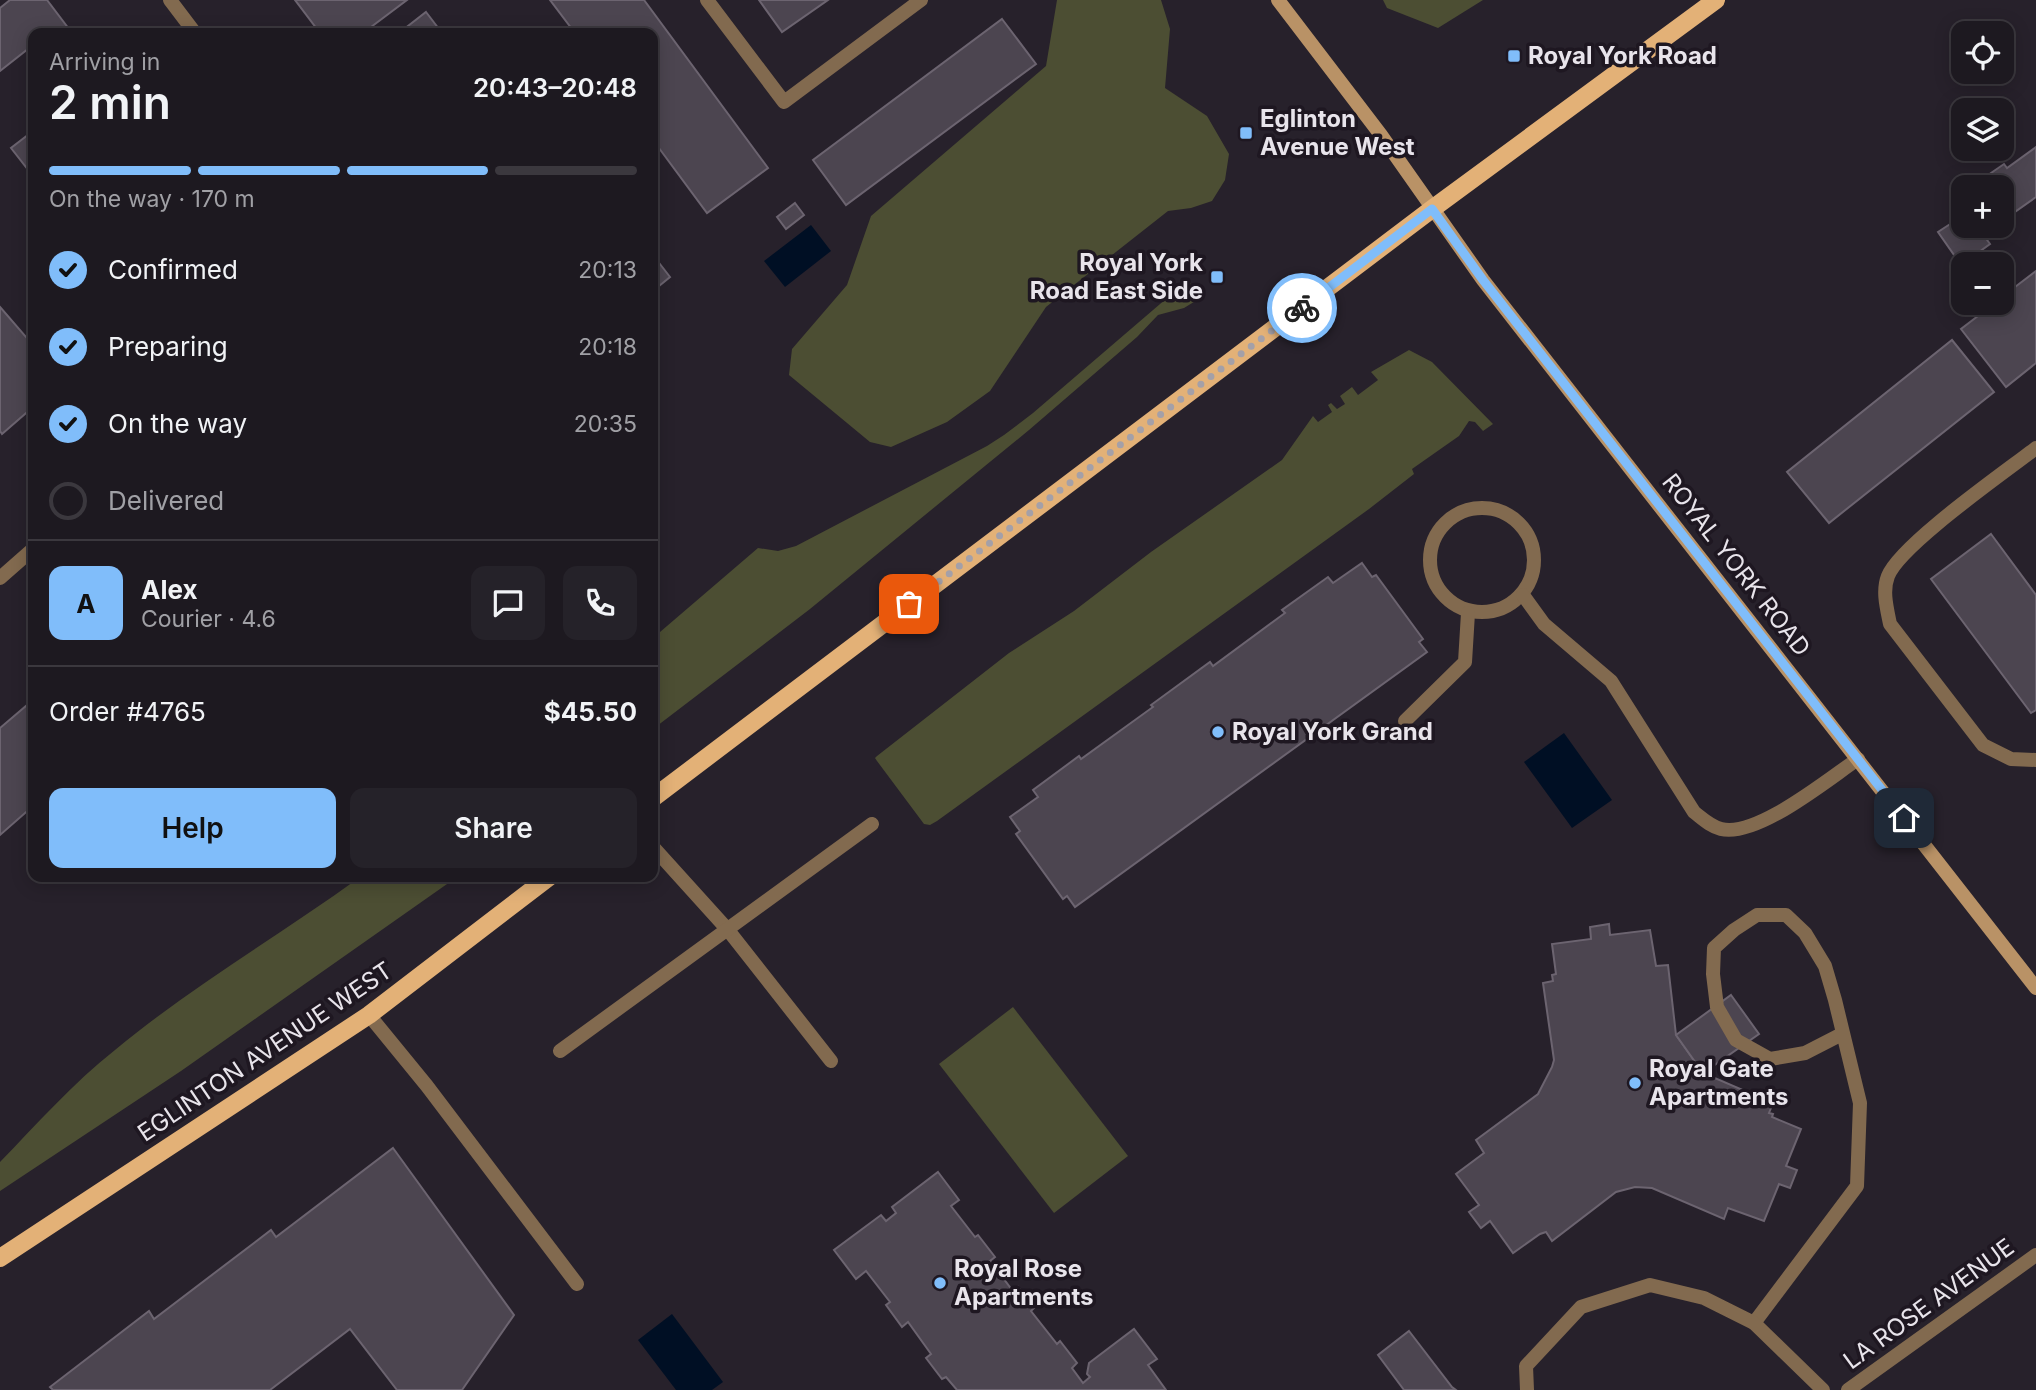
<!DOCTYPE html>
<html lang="en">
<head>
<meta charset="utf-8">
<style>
  body { margin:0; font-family:Inter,sans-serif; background:#252229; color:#f1f3f6; height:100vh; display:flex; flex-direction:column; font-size:26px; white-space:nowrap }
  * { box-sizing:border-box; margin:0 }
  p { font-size:23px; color:#a0a0a5 }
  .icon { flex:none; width:38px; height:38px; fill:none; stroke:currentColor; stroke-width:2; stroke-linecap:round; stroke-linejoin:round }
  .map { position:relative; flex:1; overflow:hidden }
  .drawer { position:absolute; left:28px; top:28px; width:630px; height:854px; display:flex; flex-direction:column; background:#1d1920; border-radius:14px; box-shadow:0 4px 18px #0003,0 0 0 2px #3b383e }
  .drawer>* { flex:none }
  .buttons { position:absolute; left:1951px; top:21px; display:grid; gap:14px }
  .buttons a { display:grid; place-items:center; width:63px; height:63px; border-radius:14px; background:#1d1920; box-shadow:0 4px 18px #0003,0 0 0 2px #3b383e; font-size:35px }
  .pin { position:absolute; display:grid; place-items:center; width:60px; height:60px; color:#fff; margin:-30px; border-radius:14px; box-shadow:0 4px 10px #0006 }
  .courier { position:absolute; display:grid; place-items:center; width:70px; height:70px; margin:-35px; border:5px solid #80bdfa; border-radius:50%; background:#fff; color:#222; box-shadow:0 2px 9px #0007 }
  .overview em { font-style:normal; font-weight:600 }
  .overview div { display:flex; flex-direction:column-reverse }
  .overview { display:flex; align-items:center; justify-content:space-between; height:119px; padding:0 21px }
  h1 { font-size:46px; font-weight:600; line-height:52px }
  .bar { display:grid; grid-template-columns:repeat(4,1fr); gap:10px 7px; align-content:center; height:84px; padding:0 21px }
  .bar i { height:9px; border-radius:5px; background:#3b383e }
  .bar .selected { background:#80bdfa }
  .bar p { grid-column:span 4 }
  .line { display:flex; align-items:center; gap:18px; padding:0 21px; border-top:2px solid #3b383e }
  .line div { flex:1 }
  .round { display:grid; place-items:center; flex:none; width:74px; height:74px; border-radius:14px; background:#252229 }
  ol { padding:0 21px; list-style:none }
  li { display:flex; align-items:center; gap:21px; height:77px }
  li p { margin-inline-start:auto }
  li .icon { padding:7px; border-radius:50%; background:#80bdfa; color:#111; stroke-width:4 }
  li:last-child { color:#a0a0a5 }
  li i { width:38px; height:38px; border:4px solid #3b383e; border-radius:50% }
  .action { display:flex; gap:14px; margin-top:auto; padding:14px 21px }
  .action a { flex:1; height:80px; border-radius:14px; background:#80bdfa; color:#111; font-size:28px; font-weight:600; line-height:80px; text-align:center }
  .action a+a { background:#252229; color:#f1f3f6 }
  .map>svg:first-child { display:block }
</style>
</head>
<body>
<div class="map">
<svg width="2036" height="1390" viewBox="0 0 2036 1390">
  <rect width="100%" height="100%" fill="#27212b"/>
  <g fill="#4c4e33">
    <path d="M1057,0H1161L1170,29L1165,88L1207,116L1229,154L1225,180L1212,201L1191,208L1168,211L1046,307L990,391L947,422L891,447L870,442L789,375L792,349L847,285L871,216L1046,66Z"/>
    <path d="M1383,0H1483L1438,28L1387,8Z"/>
    <path d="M1188,280L1202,297L1184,308L1158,315L1137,337L1029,430L810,609L653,729V638L758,548L778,551L796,546L987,446L1004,435L1033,413Z"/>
    <path d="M1409,350L1432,362L1493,424L1483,431L1475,422L1469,421L1459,436L1412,469L1414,474L1369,509L937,821L930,825L924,824L877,761L875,758L877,756L1009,653L1074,611L1151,552L1282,460L1313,416L1318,422L1332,412L1328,405L1331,403L1337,409L1345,404L1340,396L1352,387L1358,395L1378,380L1371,372Z"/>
    <path d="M360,877H457L181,1071L0,1191V1162C37,1124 73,1083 115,1050C192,986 279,936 360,877Z"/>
    <path d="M1013,1007L1128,1156L1054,1213L939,1064Z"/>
  </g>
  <g fill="#000f24">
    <path d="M811,225L831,251L785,287L764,261Z"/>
    <path d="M1564,733L1612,800L1572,828L1524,762Z"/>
    <path d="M672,1314L723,1382L712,1390H676L638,1340Z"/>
  </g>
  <g fill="#4c4550" stroke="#6c6470" stroke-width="2">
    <path d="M10,0H47L72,33H33V56L28,49L0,71V8Z"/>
    <path d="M295,0H407L363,33H320Z"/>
    <path d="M550,0H644L768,168L707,213L653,140V33H575Z"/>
    <path d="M759,0H828L782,32Z"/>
    <path d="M426,12L442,33H399Z"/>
    <path d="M1002,19L1036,64L846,205L813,160Z"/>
    <path d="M33,131V176L11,148Z"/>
    <path d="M2036,147V197L2002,221V187H1987L1981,180L2004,164L2007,168Z"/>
    <path d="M795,203L804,215L786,229L777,217Z"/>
    <path d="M1964,215V226H1977L1990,244L1961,265L1938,232Z"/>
    <path d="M653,255L670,277L653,291Z"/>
    <path d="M2036,271V363L2006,387L1961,329L1995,303H2002V297Z"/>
    <path d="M0,307L33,345V407L2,434L0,431Z"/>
    <path d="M1952,340L1994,392L1829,523L1787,472Z"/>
    <path d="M1991,534L2036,595V710L2031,713L1931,579Z"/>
    <path d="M1362,563L1372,577L1376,575L1423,639L1419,642L1427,652L1075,907L1067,896L1063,899L1016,834L1020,831L1010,817L1038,797L1033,790L1079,756L1081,759L1153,707L1151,705L1210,662L1213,666L1285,613L1282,610L1328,577L1333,583Z"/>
    <path d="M33,700V806L0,835V728Z"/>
    <path d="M1609,924L1610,935L1650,930L1656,966L1668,965L1676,1035L1703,1073L1773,1103L1769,1113L1773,1114L1772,1117L1801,1129L1786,1166L1797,1170L1790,1188L1779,1184L1764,1221L1728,1208L1724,1219L1652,1188L1635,1187L1616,1192L1552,1241L1546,1232L1540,1234L1513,1253L1490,1221L1481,1228L1469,1212L1479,1205L1456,1174L1484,1153L1476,1140L1538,1094L1552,1067L1554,1060L1543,983L1553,981L1552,975L1556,974L1552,944L1591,939L1590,927Z"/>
    <path d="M1731,995L1759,1034L1703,1073L1676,1035Z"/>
    <path d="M393,1148L514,1315L462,1390H397L350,1329L270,1390H53L50,1387L149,1311L154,1319L271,1230L276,1237Z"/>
    <path d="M938,1172L959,1200L951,1206L975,1237L978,1235L995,1257L990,1261L1013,1291L1018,1287L1034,1308L1031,1311L1057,1344L1060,1341L1077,1363L1072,1368L1083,1383L1090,1377L1087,1374L1089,1363L1134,1329L1157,1359L1148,1365L1166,1390H957L946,1377L942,1379L926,1358L931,1354L908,1322L902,1327L886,1305L890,1302L866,1271L856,1279L834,1250L881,1215L886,1221L896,1213L892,1207Z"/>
    <path d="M1409,1331L1452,1387L1456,1390H1404L1378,1355Z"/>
  </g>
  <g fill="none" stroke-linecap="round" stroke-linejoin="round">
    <g stroke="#826a4f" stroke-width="14">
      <path d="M707,0L784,102L921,0"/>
      <path d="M2036,448C2005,472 1900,545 1888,576C1882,591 1887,609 1890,624L1983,745L2011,759L2036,760"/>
      <circle cx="1482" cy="560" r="52"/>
      <path d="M1523,595L1544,624L1611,681L1694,812C1703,819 1710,826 1721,829C1757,838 1828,779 1858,759"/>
      <path d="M1405,721L1465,662L1468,613"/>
      <path d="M653,847L728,930L831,1061"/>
      <path d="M369,1015L427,1086L577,1284"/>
      <path d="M560,1051L872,824"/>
      <path d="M1754,1323L1857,1186L1860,1103L1835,1000L1825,966L1805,933L1786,915H1757L1734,930L1714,948L1713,974L1717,1007L1736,1040L1770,1059L1805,1053L1842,1034"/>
      <path d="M1527,1390L1526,1366L1581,1307L1650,1285L1704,1298L1754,1323L1823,1390"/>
    </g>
    <g stroke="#826a4f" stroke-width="14">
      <path d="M170,0L195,33"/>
      <path d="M0,578L33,549"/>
    </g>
    <path stroke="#826a4f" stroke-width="14" d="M1848,1390L2036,1255"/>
    <path stroke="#b99266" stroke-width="14" d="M1278,0L1381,135L1483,280L2036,988"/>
    <g stroke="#e3b177" stroke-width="18">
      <path d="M653,798L1432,209L1716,0"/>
      <path d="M0,1258L369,1015L549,877"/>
    </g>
  </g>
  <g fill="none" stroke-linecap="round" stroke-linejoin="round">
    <path stroke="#a4a0a8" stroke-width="7" stroke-dasharray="0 12.6" d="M909,604L1302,308"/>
    <path stroke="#80bdfa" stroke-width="9" d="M1302,308L1432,209L1483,280L1904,818"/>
  </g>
  <g fill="#80bdfa" stroke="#1e1721" stroke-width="2.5">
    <rect x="1507" y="49" width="14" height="14" rx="3.5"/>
    <rect x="1239" y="126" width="14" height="14" rx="3.5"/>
    <rect x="1210" y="270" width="14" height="14" rx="3.5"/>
    <circle cx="1218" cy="732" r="7"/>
    <circle cx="1635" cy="1083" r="7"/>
    <circle cx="940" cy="1283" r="7"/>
  </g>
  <g text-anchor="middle" stroke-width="7" stroke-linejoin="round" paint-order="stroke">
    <g font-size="24" font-weight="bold" fill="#e8e4eb" stroke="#1e1721" text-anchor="start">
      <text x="1528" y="64">Royal York Road</text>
      <text x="1260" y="127">Eglinton<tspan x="1260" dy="28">Avenue West</tspan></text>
      <text x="1203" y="271" text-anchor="end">Royal York<tspan x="1203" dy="28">Road East Side</tspan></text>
      <text x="1232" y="740">Royal York Grand</text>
      <text x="1649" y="1077">Royal Gate<tspan x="1649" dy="28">Apartments</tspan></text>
      <text x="954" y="1277">Royal Rose<tspan x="954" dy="28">Apartments</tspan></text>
    </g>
    <g font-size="24" fill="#e8e4eb" stroke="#1e1721">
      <text transform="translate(1736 565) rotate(52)" y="8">ROYAL YORK ROAD</text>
      <text transform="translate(265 1052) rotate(-34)" y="8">EGLINTON AVENUE WEST</text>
      <text transform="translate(1929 1304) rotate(-36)" y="8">LA ROSE AVENUE</text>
    </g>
  </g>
</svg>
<div class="buttons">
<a><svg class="icon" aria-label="locate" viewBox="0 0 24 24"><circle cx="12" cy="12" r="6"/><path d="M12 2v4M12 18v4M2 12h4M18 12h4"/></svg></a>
<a><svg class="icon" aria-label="layers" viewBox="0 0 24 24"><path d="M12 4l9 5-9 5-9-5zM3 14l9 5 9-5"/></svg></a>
<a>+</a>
<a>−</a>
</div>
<div class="pin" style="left:909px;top:604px;background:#ea580c"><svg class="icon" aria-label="bag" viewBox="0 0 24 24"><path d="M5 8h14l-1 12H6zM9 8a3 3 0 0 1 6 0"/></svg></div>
<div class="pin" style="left:1904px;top:818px;background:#1f2937"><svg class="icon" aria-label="home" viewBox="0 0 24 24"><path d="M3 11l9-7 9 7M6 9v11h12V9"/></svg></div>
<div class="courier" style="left:1302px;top:308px"><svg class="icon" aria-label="bike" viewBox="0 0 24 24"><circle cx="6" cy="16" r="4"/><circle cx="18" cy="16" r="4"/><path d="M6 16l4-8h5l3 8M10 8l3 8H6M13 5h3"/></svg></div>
<section class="drawer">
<div class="overview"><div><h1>2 min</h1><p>Arriving in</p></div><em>20:43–20:48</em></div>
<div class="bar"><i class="selected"></i><i class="selected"></i><i class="selected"></i><i></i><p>On the way · 170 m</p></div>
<ol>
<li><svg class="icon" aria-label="check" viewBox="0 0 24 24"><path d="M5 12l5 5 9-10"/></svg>Confirmed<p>20:13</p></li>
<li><svg class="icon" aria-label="check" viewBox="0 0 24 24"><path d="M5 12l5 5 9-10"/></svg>Preparing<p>20:18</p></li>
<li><svg class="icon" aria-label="check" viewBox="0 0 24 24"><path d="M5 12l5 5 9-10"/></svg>On the way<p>20:35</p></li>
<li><i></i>Delivered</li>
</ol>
<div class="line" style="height:126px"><b class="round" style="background:#80bdfa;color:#111">A</b><div><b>Alex</b><p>Courier · 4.6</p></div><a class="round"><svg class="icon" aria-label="chat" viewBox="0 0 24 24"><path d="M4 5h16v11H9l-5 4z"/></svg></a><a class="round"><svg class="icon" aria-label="phone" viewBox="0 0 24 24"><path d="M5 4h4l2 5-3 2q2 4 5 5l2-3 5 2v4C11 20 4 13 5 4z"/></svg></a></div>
<div class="line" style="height:91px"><div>Order #4765</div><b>$45.50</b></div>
<div class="action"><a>Help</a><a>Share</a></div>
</section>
</div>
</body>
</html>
